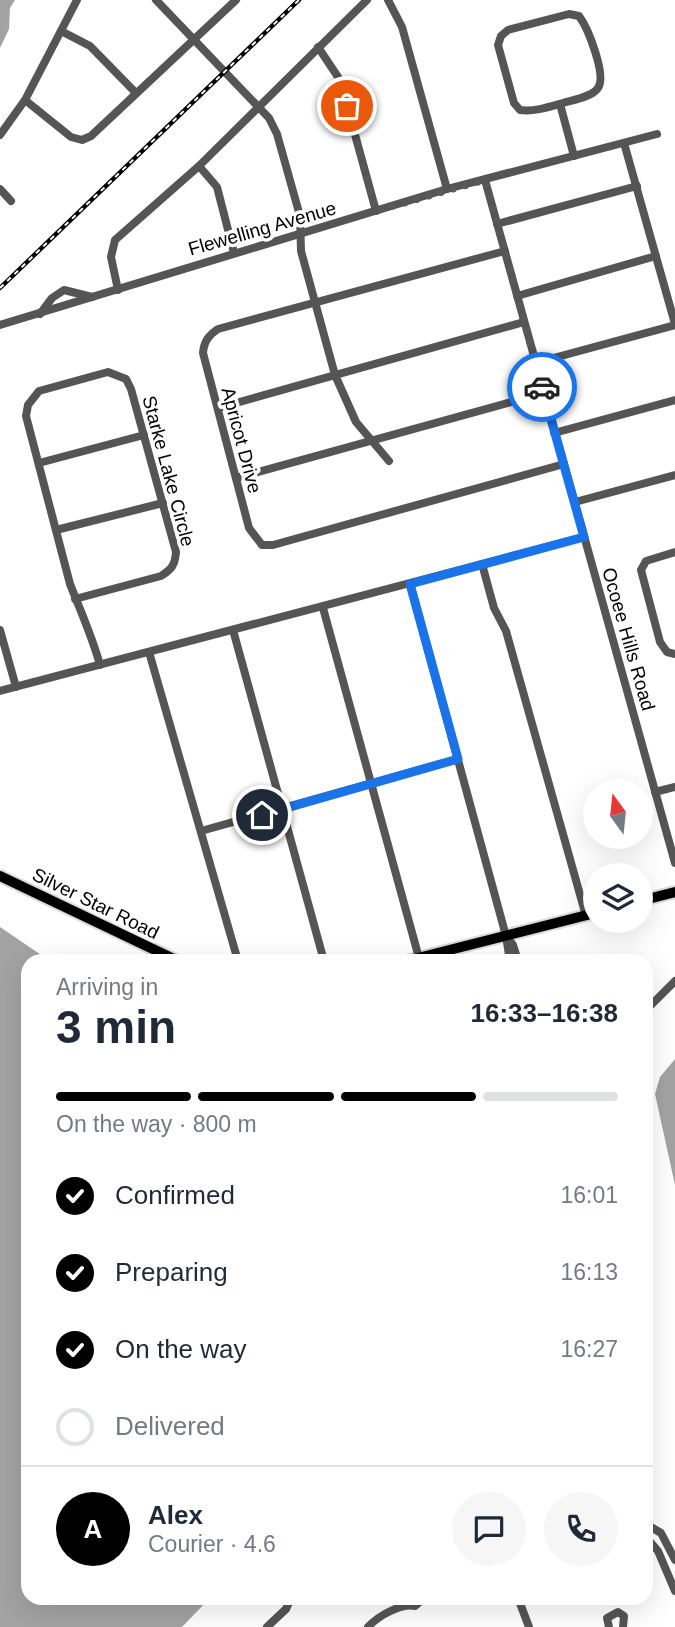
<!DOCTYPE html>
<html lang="en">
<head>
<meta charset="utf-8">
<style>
  body { margin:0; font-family:Helvetica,sans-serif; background:#f6f6f7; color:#1f2937; height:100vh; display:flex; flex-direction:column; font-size:26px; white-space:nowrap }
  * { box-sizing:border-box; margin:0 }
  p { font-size:23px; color:#747a83 }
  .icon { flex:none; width:38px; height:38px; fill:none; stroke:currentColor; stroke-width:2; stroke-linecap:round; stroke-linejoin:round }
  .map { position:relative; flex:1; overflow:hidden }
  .panel { position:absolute; left:21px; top:954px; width:632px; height:651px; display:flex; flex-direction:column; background:#fff; border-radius:21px; box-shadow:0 7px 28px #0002 }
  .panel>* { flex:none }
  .needle { width:46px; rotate:345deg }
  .fabs { position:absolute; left:583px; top:779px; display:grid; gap:14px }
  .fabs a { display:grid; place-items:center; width:70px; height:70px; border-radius:50%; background:#fff; box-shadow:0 7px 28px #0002; font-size:35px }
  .pin { position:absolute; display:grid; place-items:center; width:60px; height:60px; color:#fff; margin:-30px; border:4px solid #fff; border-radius:50%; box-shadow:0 2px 7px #0007 }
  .courier { position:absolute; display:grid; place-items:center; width:70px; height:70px; margin:-35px; border:5px solid #1a73e8; border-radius:50%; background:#fff; color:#222; box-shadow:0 2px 9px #0007 }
  .summary em { font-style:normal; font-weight:700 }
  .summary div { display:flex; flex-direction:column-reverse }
  .summary { display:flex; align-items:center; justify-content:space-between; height:119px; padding:0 35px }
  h1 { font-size:46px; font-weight:700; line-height:52px }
  .bar { display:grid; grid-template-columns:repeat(4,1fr); gap:10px 7px; align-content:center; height:84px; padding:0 35px }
  .bar i { height:9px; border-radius:5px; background:#e0e1e3 }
  .bar .active { background:#000 }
  .bar p { grid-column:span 4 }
  .line { display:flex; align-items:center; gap:18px; padding:0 35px; border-top:2px solid #e0e1e3 }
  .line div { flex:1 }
  .round { display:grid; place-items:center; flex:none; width:74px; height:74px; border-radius:37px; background:#f6f6f7 }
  ol { padding:0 35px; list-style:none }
  li { display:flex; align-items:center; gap:21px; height:77px }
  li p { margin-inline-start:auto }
  li .icon { padding:7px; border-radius:50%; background:#000; color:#fff; stroke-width:4 }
  li:last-child { color:#747a83 }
  li i { width:38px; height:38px; border:4px solid #e0e1e3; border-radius:50% }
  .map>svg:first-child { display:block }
</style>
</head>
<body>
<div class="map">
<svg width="675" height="1627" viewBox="0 0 675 1627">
  <rect width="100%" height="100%" fill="#fff"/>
  <g fill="#a3a3a3">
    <path d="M0,0H15L10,8L9,29L0,48Z"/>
    <path d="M0,927L50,961H28V1598H210L182,1627H0Z"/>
    <path d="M675,1059V1185L655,1094L660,1077Z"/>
  </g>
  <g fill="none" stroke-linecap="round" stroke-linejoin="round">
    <g stroke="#dbdbdb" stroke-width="14">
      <g id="major">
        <path d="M0,876L178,961"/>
        <path d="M640,901L675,892"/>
        <path d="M406,961L595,913"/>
      </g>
    </g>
    <g stroke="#555" stroke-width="8">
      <path d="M156,0L269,118L277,134L300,216L301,251L335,375L356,422L389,461"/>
      <path d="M388,0L402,27L447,189"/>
      <path d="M569,14L579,16C588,28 607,76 598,88C592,97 573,100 563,103C549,107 534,112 520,110L514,103L498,45L501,36L508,30Z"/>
      <path d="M61,31L90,46L136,93"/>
      <path d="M318,47L340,80L376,211"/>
      <path d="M25,100L71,137L82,140L91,136L236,0"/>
      <path d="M560,104L574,156"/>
      <path d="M0,135L25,100L77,0"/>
      <path d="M624,143L675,324"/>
      <path d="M199,166L217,187L234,253"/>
      <path d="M485,180L675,863"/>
      <path d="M0,189L11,201"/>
      <path d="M497,224L637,186"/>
      <path d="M505,251L218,329C209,335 204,341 203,353L249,528L262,545H273L564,464"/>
      <path d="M118,290L111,257L115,240L199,166L367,0"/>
      <path d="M517,296L656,256"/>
      <path d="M40,314L52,298L64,290L92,297"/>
      <path d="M0,325L447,189L657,134"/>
      <path d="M535,363L675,325"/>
      <path d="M218,408L524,322"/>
      <path d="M554,433L675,400"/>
      <path d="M39,463L144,435"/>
      <path d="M236,478L544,393"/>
      <path d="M575,502L675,475"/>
      <path d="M56,530L163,503"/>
      <path d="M675,552L646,561L641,570L660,642L667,652L675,654"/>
      <path d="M482,564L494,608L506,631L586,916"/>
      <path d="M410,584L506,936L510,961"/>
      <path d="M75,599L161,576C172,569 175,565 176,552L131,389L126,379L108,372L39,391L28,405L26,416L70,584C81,612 92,636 100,665"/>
      <path d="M323,608L419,958"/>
      <path d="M0,630L16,687"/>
      <path d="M233,630L324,961"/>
      <path d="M149,652L238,961"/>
      <path d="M0,691L584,537"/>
      <path d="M655,792L675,787"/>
      <path d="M201,831L458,759"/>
      <path d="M506,936L513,945L518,961"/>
      <path d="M646,1010L675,981"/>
      <path d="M646,1524L661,1533L675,1560"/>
      <path d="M646,1537L658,1551L675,1591"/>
      <path d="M518,1598L529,1627"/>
      <path d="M267,1627L286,1609L291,1598"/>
      <path d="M368,1627C378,1616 401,1603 415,1606L424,1598"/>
      <path d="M609,1627L607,1618L618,1612L624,1616L623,1627"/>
    </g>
    <use href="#major" stroke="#000" stroke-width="10"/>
    <g stroke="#000" stroke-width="4.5">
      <path id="rail" d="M0,288L299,0"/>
    </g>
    <use href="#rail" stroke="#fff" stroke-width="2" stroke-dasharray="5" stroke-linecap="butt"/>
  </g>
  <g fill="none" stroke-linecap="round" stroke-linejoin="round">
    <path stroke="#595959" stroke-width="7" stroke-dasharray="0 12.6" d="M347,106L376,211L485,180L542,387"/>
    <path stroke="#1a73e8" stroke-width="9" d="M262,815L458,759L410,584L584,537L542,387"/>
  </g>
  <g text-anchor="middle" stroke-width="7" stroke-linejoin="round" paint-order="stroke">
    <g font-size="19" fill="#000" stroke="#fff">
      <text transform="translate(262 228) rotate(-16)" y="7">Flewelling Avenue</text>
      <text transform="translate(242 440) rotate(75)" y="7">Apricot Drive</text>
      <text transform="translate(169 471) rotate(75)" y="7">Starke Lake Circle</text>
      <text transform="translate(629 639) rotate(74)" y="7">Ocoee Hills Road</text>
      <text transform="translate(96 903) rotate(26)" y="7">Silver Star Road</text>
    </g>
  </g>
</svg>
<div class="fabs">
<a><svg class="needle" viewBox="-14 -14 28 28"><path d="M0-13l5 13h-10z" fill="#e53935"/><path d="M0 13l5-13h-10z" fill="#747a83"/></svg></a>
<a><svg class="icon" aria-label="layers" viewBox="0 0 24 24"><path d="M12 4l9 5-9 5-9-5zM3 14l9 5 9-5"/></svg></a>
</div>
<div class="pin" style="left:347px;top:106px;background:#ea580c"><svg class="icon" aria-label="bag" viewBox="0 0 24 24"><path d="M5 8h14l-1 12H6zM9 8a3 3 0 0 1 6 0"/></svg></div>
<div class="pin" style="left:262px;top:815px;background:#1f2937"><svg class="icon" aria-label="home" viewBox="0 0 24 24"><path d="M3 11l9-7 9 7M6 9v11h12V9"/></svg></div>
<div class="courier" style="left:542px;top:387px"><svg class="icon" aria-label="car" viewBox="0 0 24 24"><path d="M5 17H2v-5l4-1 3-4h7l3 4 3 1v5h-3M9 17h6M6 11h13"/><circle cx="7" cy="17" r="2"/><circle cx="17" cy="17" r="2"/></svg></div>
<section class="panel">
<div class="summary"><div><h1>3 min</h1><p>Arriving in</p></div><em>16:33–16:38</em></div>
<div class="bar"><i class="active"></i><i class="active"></i><i class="active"></i><i></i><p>On the way · 800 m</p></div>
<ol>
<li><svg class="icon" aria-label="check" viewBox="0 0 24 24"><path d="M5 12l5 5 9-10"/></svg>Confirmed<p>16:01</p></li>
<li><svg class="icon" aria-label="check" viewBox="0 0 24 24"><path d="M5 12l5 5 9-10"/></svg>Preparing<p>16:13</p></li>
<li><svg class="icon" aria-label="check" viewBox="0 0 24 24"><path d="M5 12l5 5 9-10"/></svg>On the way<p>16:27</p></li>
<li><i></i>Delivered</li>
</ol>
<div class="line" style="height:126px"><b class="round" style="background:#000;color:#fff">A</b><div><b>Alex</b><p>Courier · 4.6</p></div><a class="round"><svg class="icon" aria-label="chat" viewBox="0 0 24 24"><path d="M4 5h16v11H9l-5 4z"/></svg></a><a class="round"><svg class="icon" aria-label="phone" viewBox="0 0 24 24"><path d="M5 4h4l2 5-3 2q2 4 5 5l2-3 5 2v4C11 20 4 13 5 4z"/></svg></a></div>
</section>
</div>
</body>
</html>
